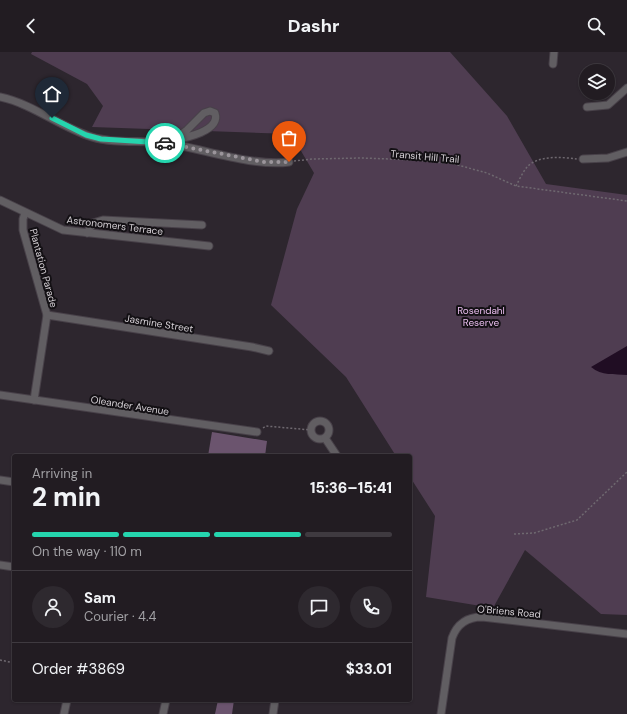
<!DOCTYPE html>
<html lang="en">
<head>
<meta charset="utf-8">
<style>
  body { margin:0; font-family:"DM Sans",sans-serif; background:#2e292f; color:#f1f3f6; height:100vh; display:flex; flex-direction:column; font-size:15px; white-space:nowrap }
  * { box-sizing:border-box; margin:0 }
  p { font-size:13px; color:#a2a1a5 }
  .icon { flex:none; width:22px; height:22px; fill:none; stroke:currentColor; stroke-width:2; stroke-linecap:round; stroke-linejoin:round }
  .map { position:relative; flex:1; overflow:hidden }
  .side { position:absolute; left:12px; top:402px; width:400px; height:248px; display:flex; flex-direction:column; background:#221c22; border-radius:4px; box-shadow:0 1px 3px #0004,0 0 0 1px #3f3a40 }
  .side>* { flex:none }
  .controls { position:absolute; left:579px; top:12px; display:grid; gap:8px }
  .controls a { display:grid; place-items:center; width:36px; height:36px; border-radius:50%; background:#221c22; box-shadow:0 1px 3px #0004,0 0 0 1px #3f3a40; font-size:20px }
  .pin { position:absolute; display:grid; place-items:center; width:34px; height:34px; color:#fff; margin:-41px -17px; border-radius:50% 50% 50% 0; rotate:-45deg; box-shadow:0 0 4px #0007 }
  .pin .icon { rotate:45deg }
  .courier { position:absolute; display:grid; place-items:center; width:40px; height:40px; margin:-20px; border:3px solid #25d5ae; border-radius:50%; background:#fff; color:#222; box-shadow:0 1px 5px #0007 }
  .head em { font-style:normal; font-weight:800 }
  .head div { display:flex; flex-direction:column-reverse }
  .head { display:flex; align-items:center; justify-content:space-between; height:68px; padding:0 20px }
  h1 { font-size:26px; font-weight:800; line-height:30px }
  .bar { display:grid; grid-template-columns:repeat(4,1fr); gap:6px 4px; align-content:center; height:48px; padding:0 20px }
  .bar i { height:5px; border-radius:3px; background:#3f3a40 }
  .bar .current { background:#25d5ae }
  .bar p { grid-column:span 4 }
  .line { display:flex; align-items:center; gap:10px; padding:0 20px; border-top:1px solid #3f3a40 }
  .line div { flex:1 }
  .round { display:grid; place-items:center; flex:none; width:42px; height:42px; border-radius:21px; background:#2e292f }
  header { display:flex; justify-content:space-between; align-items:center; height:52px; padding:0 20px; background:#221c22; font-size:18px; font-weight:800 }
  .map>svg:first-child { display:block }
</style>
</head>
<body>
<header><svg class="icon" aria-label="back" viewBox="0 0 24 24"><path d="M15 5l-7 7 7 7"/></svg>Dashr<svg class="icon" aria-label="search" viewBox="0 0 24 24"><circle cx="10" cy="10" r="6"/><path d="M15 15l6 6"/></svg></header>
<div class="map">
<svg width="627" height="662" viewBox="0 0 627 662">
  <rect width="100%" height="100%" fill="#2d262e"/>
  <path fill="#4f3d51" d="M32,0H450L507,64L546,132L627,143V563L601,562L525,498L493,556L426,545L435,464L410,425V404H396L346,325L271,253L297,157L314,121L291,82L92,75L103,54L87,32L31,2Z"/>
  <g fill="#6b546e">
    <path d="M212,380L267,389L265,404H208Z"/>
    <path d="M218,648H234L232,662H215Z"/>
  </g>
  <path fill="#200d23" d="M627,294V323C614,322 602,324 591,315Z"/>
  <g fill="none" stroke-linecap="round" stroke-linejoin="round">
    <g stroke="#484149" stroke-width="9">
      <g id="minor">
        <path d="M553,12L554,0"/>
        <path d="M0,45C33,52 60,75 92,85C115,92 141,88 165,91C201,96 253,115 289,110"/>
        <path d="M587,55L608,53L627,36"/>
        <path d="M171,93L173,88C185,86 221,79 215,61L210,59L204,61L187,78L173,88"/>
        <path d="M583,107L608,106L627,100"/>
        <path d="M0,148L63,178L209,194"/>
        <path d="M25,161L23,167V178L47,263L34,348"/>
        <path d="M87,181L93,171L103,168L202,173"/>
        <path d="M47,263L252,295L269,299"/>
        <path d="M0,343L257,380"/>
        <circle cx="320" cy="378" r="9"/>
        <path d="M325,386L337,404"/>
        <path d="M0,428L14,430"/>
        <path d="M0,513L14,515"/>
        <path d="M64,662L67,648"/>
        <path d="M163,662L166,648"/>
        <path d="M273,662L275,648"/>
        <path d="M441,662L452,586C457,572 467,565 482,565L627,582"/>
      </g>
    </g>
    <g stroke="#6f6970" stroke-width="1.5" stroke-dasharray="2 2" stroke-linecap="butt">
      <path d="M294,109L313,107L362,106L417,108L454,112L487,121L516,134L627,149"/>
      <path d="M516,134C519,128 523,120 527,115C538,103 562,105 577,107"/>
      <path d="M263,376L266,374L311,378"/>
      <path d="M514,482L534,481L577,468L627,420"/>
      <path d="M0,608L14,611"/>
    </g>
    <use href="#minor" stroke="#615e62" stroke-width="7"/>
  </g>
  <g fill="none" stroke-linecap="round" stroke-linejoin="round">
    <path stroke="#9b959b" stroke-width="4" stroke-dasharray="0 7.2" d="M165,91L264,110H289"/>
    <path stroke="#25d5ae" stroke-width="5" d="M52,66L86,83L101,87L165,91"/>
  </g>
  <g text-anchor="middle" stroke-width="4" stroke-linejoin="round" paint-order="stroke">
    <g font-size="10" fill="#d6d1d6" stroke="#131014">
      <text transform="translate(425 104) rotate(5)" y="4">Transit Hill Trail</text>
      <text transform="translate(115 173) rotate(7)" y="4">Astronomers Terrace</text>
      <text transform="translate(44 216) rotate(75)" y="4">Plantation Parade</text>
      <text transform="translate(159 271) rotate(9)" y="4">Jasmine Street</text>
      <text transform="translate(130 353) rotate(9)" y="4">Oleander Avenue</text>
      <text transform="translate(509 559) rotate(5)" y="4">O'Briens Road</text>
    </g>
    <g font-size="10" fill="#e9bdee" stroke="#131014">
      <text x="481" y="262">Rosendahl<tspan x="481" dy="12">Reserve</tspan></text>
    </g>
  </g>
</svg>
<div class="controls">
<a><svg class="icon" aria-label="layers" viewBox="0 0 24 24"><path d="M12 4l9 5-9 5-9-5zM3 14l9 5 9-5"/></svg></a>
</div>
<div class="pin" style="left:289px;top:110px;background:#ea580c"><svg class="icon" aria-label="bag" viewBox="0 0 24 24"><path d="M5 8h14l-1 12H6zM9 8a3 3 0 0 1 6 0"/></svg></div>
<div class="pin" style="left:52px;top:66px;background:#1f2937"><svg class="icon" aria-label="home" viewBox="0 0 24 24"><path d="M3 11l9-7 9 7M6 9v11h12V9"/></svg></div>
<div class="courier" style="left:165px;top:91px"><svg class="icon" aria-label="car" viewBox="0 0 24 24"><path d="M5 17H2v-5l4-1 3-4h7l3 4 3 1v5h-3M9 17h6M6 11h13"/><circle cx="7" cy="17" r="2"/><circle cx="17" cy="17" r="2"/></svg></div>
<section class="side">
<div class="head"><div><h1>2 min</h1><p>Arriving in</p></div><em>15:36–15:41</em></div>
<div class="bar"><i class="current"></i><i class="current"></i><i class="current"></i><i></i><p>On the way · 110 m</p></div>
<div class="line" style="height:72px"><a class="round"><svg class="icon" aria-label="person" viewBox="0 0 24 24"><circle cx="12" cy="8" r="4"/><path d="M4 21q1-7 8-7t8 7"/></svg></a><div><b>Sam</b><p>Courier · 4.4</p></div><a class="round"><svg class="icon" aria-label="chat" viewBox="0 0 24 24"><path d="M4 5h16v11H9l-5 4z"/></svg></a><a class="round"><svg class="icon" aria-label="phone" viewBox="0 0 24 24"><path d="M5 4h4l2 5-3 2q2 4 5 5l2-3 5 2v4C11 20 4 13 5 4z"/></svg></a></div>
<div class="line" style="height:52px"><div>Order #3869</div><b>$33.01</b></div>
</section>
</div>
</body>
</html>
